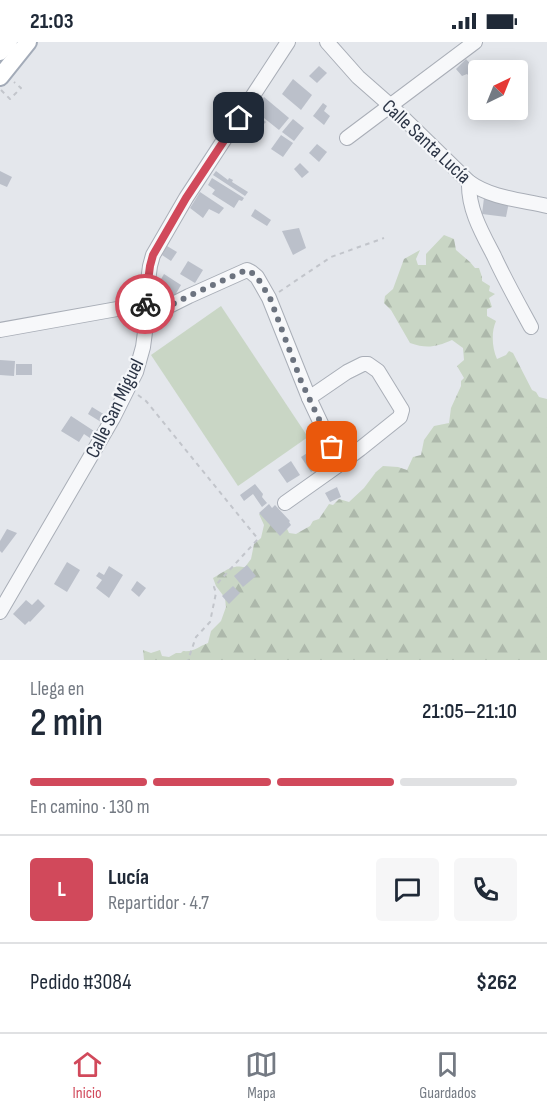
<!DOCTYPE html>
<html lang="es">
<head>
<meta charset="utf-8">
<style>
  body { margin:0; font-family:"Sofia Sans Condensed",sans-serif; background:#f6f6f7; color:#1f2937; height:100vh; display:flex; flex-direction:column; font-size:22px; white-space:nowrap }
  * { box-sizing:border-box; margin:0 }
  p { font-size:20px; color:#747a83 }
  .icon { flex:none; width:33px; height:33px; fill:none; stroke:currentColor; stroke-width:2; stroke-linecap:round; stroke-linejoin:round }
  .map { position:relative; height:618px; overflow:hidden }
  .drawer { display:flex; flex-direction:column; background:#fff; flex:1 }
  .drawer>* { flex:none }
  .needle { width:39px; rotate:43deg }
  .controls { position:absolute; left:468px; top:18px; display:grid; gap:12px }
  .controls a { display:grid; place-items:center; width:60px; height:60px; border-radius:6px; background:#fff; box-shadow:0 3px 15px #0003; font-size:30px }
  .pin { position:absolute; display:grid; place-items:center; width:51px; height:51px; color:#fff; margin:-26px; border-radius:12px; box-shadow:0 3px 9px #0006 }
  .courier { position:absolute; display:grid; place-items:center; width:60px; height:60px; margin:-30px; border:4px solid #d1495b; border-radius:50%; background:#fff; color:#222; box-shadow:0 2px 8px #0007 }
  .head em { font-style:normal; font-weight:600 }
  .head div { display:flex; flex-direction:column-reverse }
  .head { display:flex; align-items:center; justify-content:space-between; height:102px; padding:0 30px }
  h1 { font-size:39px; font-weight:600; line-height:45px }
  .bar { display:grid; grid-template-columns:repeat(4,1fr); gap:9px 6px; align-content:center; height:72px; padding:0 30px }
  .bar i { height:8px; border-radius:4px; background:#e0e1e3 }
  .bar .selected { background:#d1495b }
  .bar p { grid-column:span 4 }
  .line { display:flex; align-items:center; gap:15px; padding:0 30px; border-top:2px solid #e0e1e3 }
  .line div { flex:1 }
  .round { display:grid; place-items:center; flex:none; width:63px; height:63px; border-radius:6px; background:#f6f6f7 }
  .status { display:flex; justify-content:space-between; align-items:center; height:42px; padding:0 30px; background:#fff; direction:ltr }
  .status svg { height:16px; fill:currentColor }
  .dock { display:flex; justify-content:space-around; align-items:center; height:84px; border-top:2px solid #e0e1e3; background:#fff; font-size:16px; color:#747a83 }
  .dock a { display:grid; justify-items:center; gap:3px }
  .dock .selected { color:#d1495b }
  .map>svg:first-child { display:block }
</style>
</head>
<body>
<div class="status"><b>21:03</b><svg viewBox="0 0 49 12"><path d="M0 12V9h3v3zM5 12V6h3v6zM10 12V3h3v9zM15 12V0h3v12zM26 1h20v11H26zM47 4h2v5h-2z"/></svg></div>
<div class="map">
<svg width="547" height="618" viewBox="0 0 547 618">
  <defs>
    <pattern id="forest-firs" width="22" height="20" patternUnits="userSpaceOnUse" patternTransform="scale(1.5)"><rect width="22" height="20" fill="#c9d6c5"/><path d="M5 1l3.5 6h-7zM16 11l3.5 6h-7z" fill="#adb8ab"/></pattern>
  </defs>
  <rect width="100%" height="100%" fill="#e4e7ec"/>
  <path fill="url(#forest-firs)" d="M444,193L454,197L456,208L470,220L475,226H479L482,235V239L490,244L489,249L495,252L489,256L492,265L487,267V274L496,279C491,290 492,306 497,317L506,313L509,309L513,311L532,348L536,350L539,355L547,357V618H144L143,608L151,611L160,608L162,614L169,615L176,611H181L183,609C195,610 197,605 208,601L211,589L221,579L226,565L225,556L216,544L213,536C220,532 228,526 235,525C238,524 241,525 245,525L251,517L254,502L261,496L264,483L259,472H266L283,478L289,491L296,492L310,484L313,479L319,477L329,462L333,463L339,457L349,460L364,446L376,430L383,424L398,425L407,428L413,415L421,413L424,398L434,384L449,381L451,366L461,344V339L464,336L457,324L464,318L463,306L452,298C436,305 427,307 410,301L391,268L384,261L385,254L393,247L404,217L420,208L416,217L418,223H426V212Z"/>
  <path fill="#c9d6c5" d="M221,264L308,395L238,444L151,313Z"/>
  <g fill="#bbc0ca">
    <path d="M466,17L477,29L470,35L467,32L462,34L456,27Z"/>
    <path d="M319,24L327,31L317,41L309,34Z"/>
    <path d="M293,37L312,53L301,68L282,52Z"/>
    <path d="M264,55L289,76L279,88L254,68Z"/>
    <path d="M323,61L327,64L324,69L330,74L324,83L313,74Z"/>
    <path d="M254,70L266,80L262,84L257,79L249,87L244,82Z"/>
    <path d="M293,77L304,86L294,99L282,90Z"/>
    <path d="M281,93L293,101L283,115L271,107Z"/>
    <path d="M317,102L327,110L319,120L309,111Z"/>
    <path d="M300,121L309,130L302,136L294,127Z"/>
    <path d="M0,129L12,135L7,145L0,142Z"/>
    <path d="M216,129L228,138L229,136L233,138L232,140L248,150L245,154L213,133Z"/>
    <path d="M212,136L244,156L242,159L239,158L234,166L212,152L215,148L208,143Z"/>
    <path d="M200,150L224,166L219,172L209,167L203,176L190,166Z"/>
    <path d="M484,156L509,160L506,175L482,172Z"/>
    <path d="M255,167L271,178L267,184L251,174Z"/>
    <path d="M299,186L306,206L293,213L282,189Z"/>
    <path d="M167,204L177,210L171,219L162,213Z"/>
    <path d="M188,219L203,228L195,241L180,232Z"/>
    <path d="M164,232L181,243L174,255L157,244Z"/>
    <path d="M0,318L15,319L14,334L0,333Z"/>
    <rect x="16" y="322" width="16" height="11"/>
    <path d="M92,365L105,373L101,380L88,372Z"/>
    <path d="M71,374L94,389L90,396L84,392L79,400L61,389Z"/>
    <path d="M312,408L322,423L311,430L301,415Z"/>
    <path d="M291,419L300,433L287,441L278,428Z"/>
    <path d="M255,442L263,452L262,455L267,461L262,465L253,452L244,459L240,453Z"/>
    <path d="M337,445L341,455L330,460L325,451Z"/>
    <path d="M269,462L272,466L275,463L290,479L289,480L291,483L280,494L259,471Z"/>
    <path d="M7,487L17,491L2,511L0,509V499Z"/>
    <path d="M67,520L80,528L67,550L54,542Z"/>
    <path d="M247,523L256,534L243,545L234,534Z"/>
    <path d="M109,524L123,533L109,556L96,546L102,538L96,534L99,530L104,533Z"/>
    <path d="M137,539L146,546L139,555L131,548Z"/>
    <path d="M233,544L240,551L229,562L222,554Z"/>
    <path d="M38,557L45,564L30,580L29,579L25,583L13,572L26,558L32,563Z"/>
  </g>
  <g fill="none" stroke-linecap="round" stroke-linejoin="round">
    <g stroke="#a9aeb7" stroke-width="16">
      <g id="minor">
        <path d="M327,0L358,35L391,64L469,140C491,156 521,158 547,164"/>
        <path d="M347,96L475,0"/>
        <path d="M469,140C468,167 482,191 494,214C505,238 518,261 531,285"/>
        <path d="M147,275L189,254L247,228L251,230L257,235L269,256L309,356L347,330L363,322H368L378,329L402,368L400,375L360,407L340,422"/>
        <path d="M0,288L145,262"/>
        <path d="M285,461L340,422L309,356"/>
        <path d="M0,570L113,376L136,330L143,305L147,275L145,262L150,224L153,213L186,156L288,0"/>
      </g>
    </g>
    <g stroke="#a3abb8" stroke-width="20">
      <g id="major">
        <path d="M0,10L9,0"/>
        <path d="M0,35L28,0"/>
      </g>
    </g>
    <g stroke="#c2c5cb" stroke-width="2" stroke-dasharray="4.5 4.5" stroke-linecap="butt">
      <path d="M1,48L10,57L21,46L14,40"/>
      <path d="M279,250L331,215L384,196"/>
      <path d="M138,353L146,359L258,497L214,545L216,551L210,580L196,595L188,618"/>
    </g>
    <use href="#minor" stroke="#f7f8fa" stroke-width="14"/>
    <use href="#major" stroke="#fff" stroke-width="16"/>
  </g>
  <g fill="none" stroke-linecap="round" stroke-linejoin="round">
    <path stroke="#6c737f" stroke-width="6" stroke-dasharray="0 10.8" d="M145,262L147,275L189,254L246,228L251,230L257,235L270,256L301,339L332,405"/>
    <path stroke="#d1495b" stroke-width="8" d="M145,262L150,224L153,213L186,156L239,76"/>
  </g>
  <g text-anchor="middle" stroke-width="4.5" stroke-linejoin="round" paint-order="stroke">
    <g font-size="20" fill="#2b3445" stroke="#f4f6f9">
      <text transform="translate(427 99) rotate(43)" y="7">Calle Santa Lucía</text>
      <text transform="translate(114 366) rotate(-64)" y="7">Calle San Miguel</text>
    </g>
  </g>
</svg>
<div class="controls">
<a><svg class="needle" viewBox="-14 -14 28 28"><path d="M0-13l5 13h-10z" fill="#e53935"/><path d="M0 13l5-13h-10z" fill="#747a83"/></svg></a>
</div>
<div class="pin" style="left:332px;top:405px;background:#ea580c"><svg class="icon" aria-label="bag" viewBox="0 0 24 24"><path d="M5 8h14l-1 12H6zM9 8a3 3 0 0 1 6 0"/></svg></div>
<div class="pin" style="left:239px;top:76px;background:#1f2937"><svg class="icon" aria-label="home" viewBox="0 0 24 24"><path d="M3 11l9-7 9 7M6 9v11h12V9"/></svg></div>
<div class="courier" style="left:145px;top:262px"><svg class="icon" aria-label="bike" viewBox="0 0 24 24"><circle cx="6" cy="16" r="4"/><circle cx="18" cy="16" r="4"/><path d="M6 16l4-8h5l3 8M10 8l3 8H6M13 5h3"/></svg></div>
</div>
<section class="drawer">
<div class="head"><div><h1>2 min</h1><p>Llega en</p></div><em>21:05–21:10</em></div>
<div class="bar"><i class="selected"></i><i class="selected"></i><i class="selected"></i><i></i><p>En camino · 130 m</p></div>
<div class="line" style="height:108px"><b class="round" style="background:#d1495b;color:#fff">L</b><div><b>Lucía</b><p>Repartidor · 4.7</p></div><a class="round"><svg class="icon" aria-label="chat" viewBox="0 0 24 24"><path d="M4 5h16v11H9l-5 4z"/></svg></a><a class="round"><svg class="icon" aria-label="phone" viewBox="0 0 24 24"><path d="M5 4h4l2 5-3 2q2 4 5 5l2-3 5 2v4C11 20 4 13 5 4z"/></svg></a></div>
<div class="line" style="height:78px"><div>Pedido #3084</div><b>$262</b></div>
</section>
<nav class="dock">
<a class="selected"><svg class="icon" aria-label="home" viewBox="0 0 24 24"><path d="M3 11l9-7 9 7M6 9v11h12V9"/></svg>Inicio</a>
<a><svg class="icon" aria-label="map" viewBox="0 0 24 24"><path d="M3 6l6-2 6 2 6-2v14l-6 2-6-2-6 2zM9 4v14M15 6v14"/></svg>Mapa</a>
<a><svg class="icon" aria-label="saved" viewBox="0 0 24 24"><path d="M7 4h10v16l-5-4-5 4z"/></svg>Guardados</a>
</nav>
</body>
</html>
